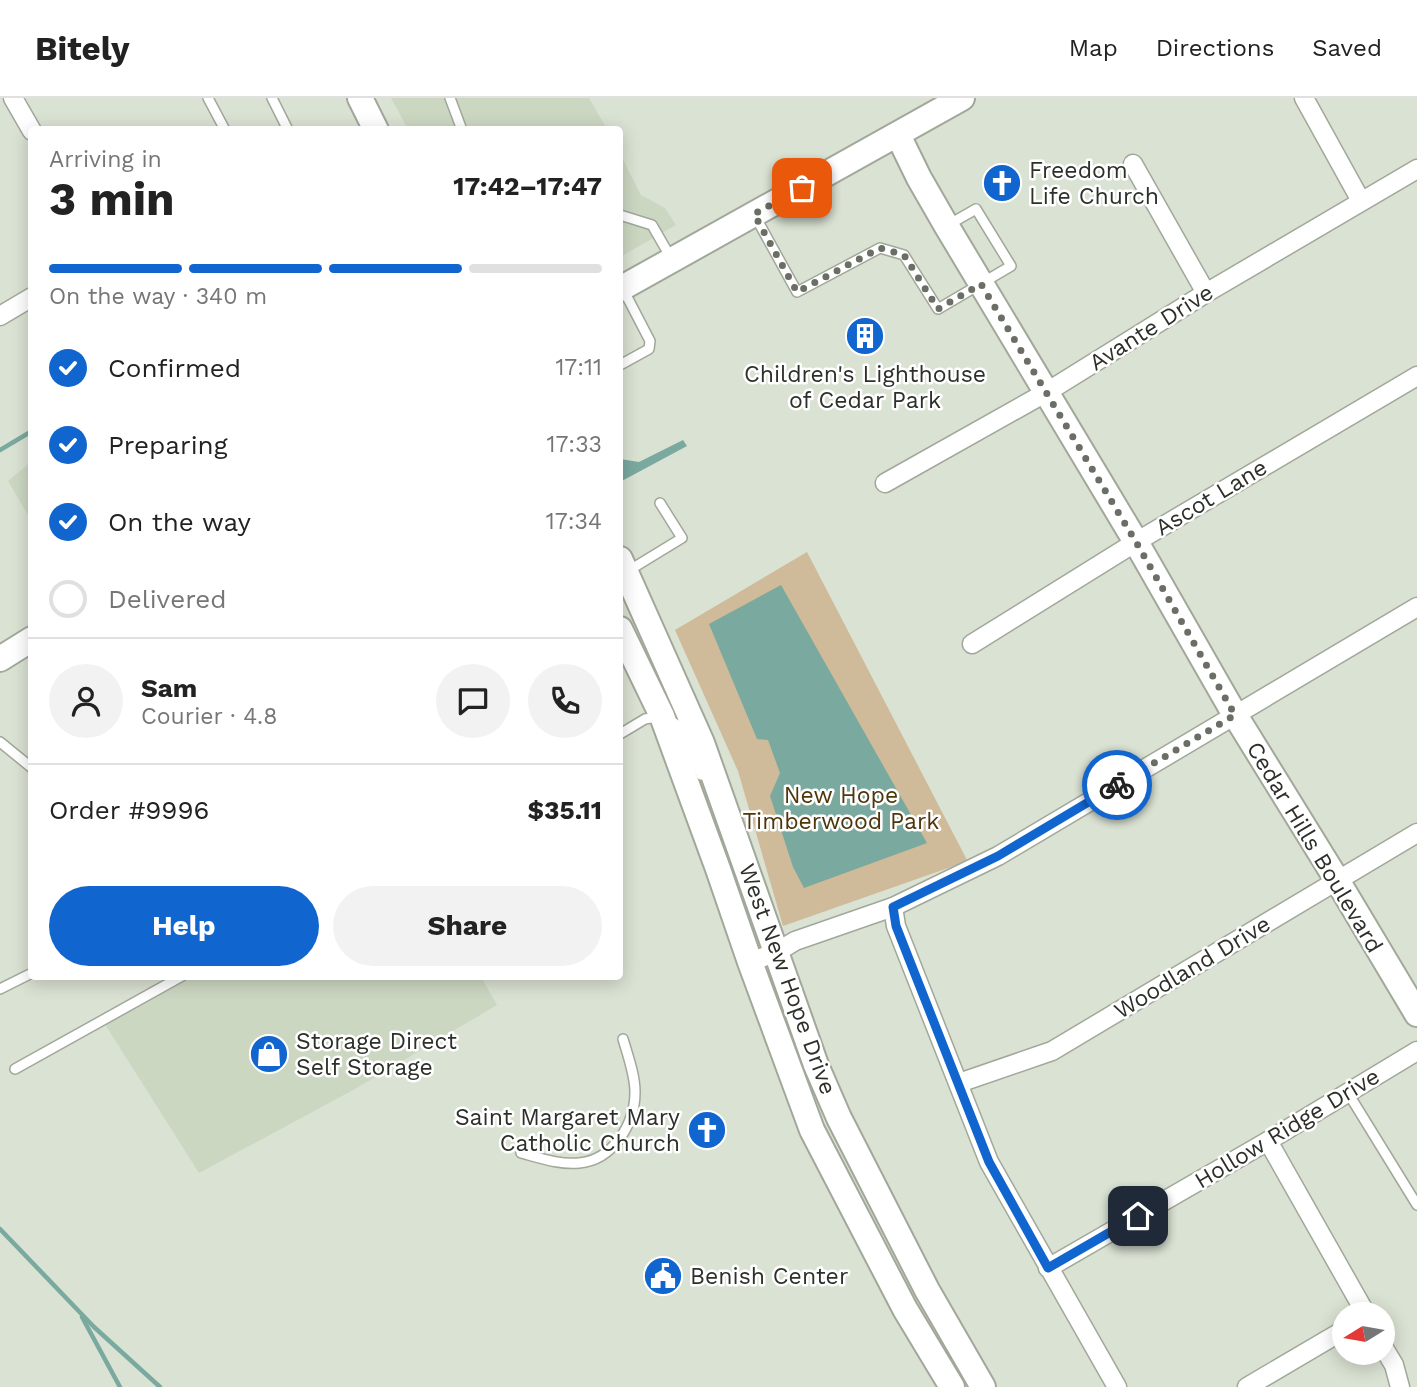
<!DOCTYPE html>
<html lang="en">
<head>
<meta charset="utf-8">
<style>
  body { margin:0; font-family:"Work Sans",sans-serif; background:#f2f2f2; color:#222; height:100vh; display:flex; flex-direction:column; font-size:26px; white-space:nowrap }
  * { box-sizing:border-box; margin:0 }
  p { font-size:23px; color:#767676 }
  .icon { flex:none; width:38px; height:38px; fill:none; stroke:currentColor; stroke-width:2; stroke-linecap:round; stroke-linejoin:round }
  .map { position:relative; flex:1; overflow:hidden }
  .sheet { position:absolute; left:28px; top:28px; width:595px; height:854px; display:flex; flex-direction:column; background:#fff; border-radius:7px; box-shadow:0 4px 18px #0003 }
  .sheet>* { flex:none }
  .needle { width:46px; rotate:259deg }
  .controls { position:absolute; left:1332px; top:1204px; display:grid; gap:14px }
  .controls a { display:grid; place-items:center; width:63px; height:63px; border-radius:50%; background:#fff; box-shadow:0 4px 18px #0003; font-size:35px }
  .pin { position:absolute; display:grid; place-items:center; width:60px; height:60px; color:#fff; margin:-30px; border-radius:14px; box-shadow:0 4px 10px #0006 }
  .courier { position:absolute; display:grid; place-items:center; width:70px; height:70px; margin:-35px; border:5px solid #1165ce; border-radius:50%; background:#fff; color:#222; box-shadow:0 2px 9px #0007 }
  .summary em { font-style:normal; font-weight:700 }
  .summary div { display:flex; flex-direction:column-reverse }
  .summary { display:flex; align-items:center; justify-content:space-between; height:119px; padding:0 21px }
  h1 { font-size:46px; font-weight:700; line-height:52px }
  .bar { display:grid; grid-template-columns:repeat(4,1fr); gap:10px 7px; align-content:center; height:84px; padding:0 21px }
  .bar i { height:9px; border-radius:5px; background:#e0e0e0 }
  .bar .current { background:#1165ce }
  .bar p { grid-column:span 4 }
  .line { display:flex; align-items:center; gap:18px; padding:0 21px; border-top:2px solid #e0e0e0 }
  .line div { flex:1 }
  .round { display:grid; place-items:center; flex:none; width:74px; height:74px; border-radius:37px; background:#f2f2f2 }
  ol { padding:0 21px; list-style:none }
  li { display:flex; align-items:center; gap:21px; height:77px }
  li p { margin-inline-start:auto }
  li .icon { padding:7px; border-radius:50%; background:#1165ce; color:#fff; stroke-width:4 }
  li:last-child { color:#767676 }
  li i { width:38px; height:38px; border:4px solid #e0e0e0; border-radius:50% }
  .action { display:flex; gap:14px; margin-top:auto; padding:14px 21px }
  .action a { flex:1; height:80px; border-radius:42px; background:#1165ce; color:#fff; font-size:28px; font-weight:700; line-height:80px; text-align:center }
  .action a+a { background:#f2f2f2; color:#222 }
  header { display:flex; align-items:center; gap:42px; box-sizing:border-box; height:98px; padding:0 35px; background:#fff; border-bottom:2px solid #e0e0e0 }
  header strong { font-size:33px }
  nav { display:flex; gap:38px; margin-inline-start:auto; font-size:24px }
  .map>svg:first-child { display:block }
</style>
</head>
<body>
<header>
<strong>Bitely</strong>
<nav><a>Map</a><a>Directions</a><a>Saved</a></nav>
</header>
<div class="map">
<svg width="1417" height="1289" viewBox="0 0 1417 1289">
  <rect width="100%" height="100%" fill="#dae2d3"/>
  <g fill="#ccd7c2">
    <path d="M391,0H589L607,31H408Z"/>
    <path d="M620,56L641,97L665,110L676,127L620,159Z"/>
    <path d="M31,364V422L8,383Z"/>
    <path d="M174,878L481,879L497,907L355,991L199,1075L101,920Z"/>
  </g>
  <path fill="#cfba99" d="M807,454L967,762L951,769L783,828L738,673L675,532Z"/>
  <g fill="#7aa99f">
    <path d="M683,342L687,348L620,384V361L639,364Z"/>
    <path d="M781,487L927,745L804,790L793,769L770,698L780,675L768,642L757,641L709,526Z"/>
  </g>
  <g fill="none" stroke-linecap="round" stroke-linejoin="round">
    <g stroke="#7aa99f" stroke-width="4.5">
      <path d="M0,352L32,333"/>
      <path d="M0,1131L94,1229L160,1289"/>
      <path d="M82,1219L120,1289"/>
    </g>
    <g stroke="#a1a89a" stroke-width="12">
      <g id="lane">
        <path d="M208,0L225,32"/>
        <path d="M272,0L288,32"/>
        <path d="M450,0L462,32"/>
        <path d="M620,117L652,127L671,160"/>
        <path d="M755,118L797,194L880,150L904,157L938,211L1011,168L976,111L948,127"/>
        <path d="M620,267L649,251L650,243L623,191"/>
        <path d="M628,473L682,440L660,405"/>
        <path d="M620,636L645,621L662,618L681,629L701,677"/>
        <path d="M0,644L32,670"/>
        <path d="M0,891L32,875"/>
        <path d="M15,971L182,878"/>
        <path d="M1348,995L1417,1107"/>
        <path d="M521,1055C540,1060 560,1067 579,1065C613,1062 635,1026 635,994C635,977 628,958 623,941"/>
      </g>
    </g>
    <g stroke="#a1a89a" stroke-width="21">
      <g id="street">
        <path d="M13,0L32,33"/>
        <path d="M1304,0L1361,103"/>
        <path d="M1133,66L1206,195"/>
        <path d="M0,218L32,199"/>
        <path d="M885,385L1047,294L1206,195L1417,71"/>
        <path d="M972,546L1136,444L1417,278"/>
        <path d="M893,809L896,828L989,1064L1117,1289"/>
        <path d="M750,864L777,854L795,843L893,809L998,758L1417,509"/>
        <path d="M959,985L1052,953L1417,735"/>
        <path d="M1268,1043L1366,1216"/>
        <path d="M1048,1170L1268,1043L1417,953"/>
        <path d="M1382,1247L1394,1267L1400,1289"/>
        <path d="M1247,1289L1344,1232"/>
      </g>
    </g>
    <g stroke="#a1a89a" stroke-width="28">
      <g id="secondary">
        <path d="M360,0L376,32"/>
        <path d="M898,37L919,80L946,127L1136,444L1235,617L1337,782L1417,916"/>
        <path d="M620,191L962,0"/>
        <path d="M620,461L702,645L816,967L839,1020L927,1192L983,1289"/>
        <path d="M620,531L662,618L718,771L750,864L812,1032L905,1211L952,1289"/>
        <path d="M0,561L32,541"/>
      </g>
    </g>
    <use href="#lane" stroke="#fff" stroke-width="9"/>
    <use href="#street" stroke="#fff" stroke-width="18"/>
    <use href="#secondary" stroke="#fff" stroke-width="24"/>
  </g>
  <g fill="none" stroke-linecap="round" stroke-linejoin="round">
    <path stroke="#6a6e65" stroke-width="7" stroke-dasharray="0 12.6" d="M802,90L754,116L797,194L880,150L904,157L938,211L981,186L1136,444L1235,617L1117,687"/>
    <path stroke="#1165ce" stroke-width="9" d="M1117,687L998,758L893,809L896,828L989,1064L1048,1170L1138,1118"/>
  </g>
  <defs>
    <g id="church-disc" transform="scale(2.0125)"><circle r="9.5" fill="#1165ce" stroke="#fff"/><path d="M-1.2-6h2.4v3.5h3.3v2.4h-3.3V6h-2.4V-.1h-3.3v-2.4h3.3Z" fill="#fff"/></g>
    <g id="building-disc" transform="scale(2.0125)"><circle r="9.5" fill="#1165ce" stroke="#fff"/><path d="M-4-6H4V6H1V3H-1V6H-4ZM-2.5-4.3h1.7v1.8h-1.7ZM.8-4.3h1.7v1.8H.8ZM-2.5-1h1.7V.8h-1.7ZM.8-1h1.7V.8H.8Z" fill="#fff"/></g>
    <g id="shop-disc" transform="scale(2.0125)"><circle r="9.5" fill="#1165ce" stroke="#fff"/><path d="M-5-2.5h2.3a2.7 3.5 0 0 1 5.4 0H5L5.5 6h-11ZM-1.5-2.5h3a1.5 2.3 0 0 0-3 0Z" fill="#fff"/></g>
    <g id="civic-disc" transform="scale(2.0125)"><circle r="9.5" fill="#1165ce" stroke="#fff"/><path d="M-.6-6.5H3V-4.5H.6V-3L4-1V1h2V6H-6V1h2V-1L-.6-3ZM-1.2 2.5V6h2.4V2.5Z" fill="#fff"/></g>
  </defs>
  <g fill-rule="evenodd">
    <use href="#church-disc" x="1002" y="85"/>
    <use href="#building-disc" x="865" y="238"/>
    <use href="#shop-disc" x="269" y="956"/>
    <use href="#church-disc" x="707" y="1032"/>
    <use href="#civic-disc" x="663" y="1178"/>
  </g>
  <g text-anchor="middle" stroke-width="5" stroke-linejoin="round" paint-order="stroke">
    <g font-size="23" fill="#2d302a" stroke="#fff" text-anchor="start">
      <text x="1029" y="80">Freedom<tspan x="1029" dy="26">Life Church</tspan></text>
      <text x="865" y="284" text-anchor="middle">Children's Lighthouse<tspan x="865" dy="26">of Cedar Park</tspan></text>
      <text x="296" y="951">Storage Direct<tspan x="296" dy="26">Self Storage</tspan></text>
      <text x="680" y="1027" text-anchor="end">Saint Margaret Mary<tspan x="680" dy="26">Catholic Church</tspan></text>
      <text x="690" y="1186">Benish Center</text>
    </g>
    <g font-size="23" fill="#2d302a" stroke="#fff">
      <text transform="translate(1151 229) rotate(-32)" y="8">Avante Drive</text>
      <text transform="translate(1211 399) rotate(-31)" y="8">Ascot Lane</text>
      <text transform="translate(1315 749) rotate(59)" y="8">Cedar Hills Boulevard</text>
      <text transform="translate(1192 869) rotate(-31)" y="8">Woodland Drive</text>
      <text transform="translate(788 881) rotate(70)" y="8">West New Hope Drive</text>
      <text transform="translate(1287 1030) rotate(-31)" y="8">Hollow Ridge Drive</text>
    </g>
    <g font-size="23" fill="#4e360b" stroke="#fff">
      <text x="841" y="705">New Hope<tspan x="841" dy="26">Timberwood Park</tspan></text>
    </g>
  </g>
</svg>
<div class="controls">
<a><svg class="needle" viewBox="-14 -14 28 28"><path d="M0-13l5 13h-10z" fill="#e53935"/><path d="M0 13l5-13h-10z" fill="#767676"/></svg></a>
</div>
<div class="pin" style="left:802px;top:90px;background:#ea580c"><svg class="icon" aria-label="bag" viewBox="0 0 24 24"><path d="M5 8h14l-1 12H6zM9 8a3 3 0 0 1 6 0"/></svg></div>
<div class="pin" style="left:1138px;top:1118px;background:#1f2937"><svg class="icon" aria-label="home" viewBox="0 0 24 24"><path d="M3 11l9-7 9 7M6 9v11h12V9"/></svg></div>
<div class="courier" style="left:1117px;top:687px"><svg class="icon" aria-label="bike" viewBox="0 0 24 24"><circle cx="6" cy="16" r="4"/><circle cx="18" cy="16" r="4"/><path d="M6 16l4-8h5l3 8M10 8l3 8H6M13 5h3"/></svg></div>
<section class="sheet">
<div class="summary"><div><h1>3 min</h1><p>Arriving in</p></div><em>17:42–17:47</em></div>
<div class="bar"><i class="current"></i><i class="current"></i><i class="current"></i><i></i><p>On the way · 340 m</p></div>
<ol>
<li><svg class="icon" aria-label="check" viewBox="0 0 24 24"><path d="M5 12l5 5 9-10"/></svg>Confirmed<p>17:11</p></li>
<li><svg class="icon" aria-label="check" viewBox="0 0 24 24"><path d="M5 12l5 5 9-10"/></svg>Preparing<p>17:33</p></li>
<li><svg class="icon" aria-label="check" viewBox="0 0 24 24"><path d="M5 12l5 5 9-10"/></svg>On the way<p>17:34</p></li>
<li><i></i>Delivered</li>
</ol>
<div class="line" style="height:126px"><a class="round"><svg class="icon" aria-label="person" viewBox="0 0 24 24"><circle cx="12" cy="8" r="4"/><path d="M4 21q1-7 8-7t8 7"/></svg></a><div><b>Sam</b><p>Courier · 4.8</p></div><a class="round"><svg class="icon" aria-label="chat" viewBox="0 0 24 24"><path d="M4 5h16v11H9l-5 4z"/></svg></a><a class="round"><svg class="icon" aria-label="phone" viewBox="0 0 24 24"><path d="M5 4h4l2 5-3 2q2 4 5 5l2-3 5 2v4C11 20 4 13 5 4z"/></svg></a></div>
<div class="line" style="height:91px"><div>Order #9996</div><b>$35.11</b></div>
<div class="action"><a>Help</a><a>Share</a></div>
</section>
</div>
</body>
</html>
